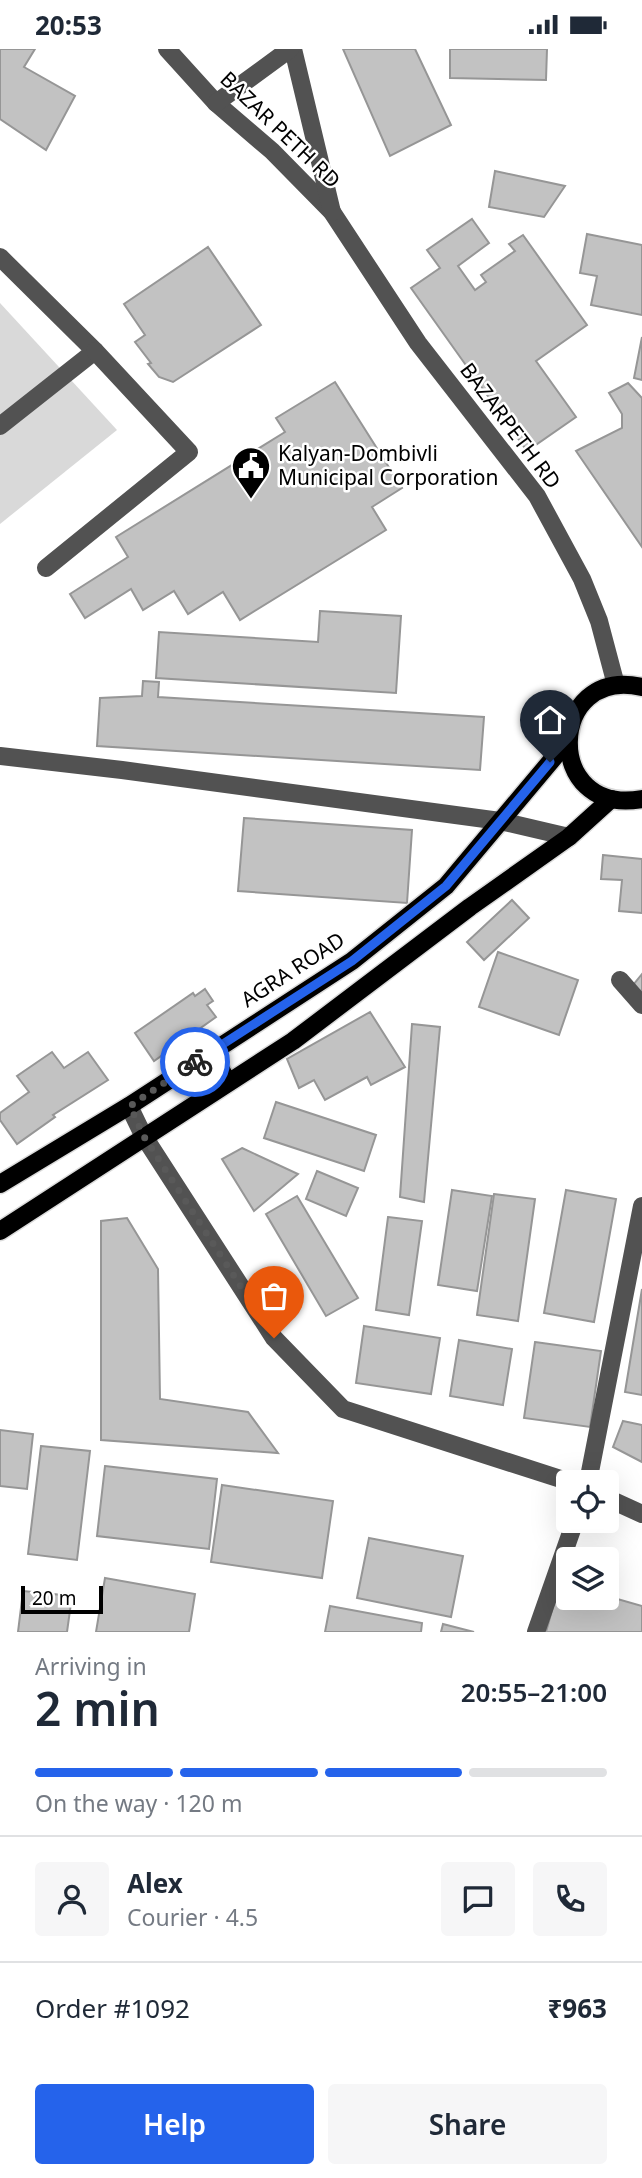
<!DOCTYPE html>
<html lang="en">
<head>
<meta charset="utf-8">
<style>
  body { margin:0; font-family:"Noto Sans",sans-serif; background:#f6f6f7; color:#1f2937; height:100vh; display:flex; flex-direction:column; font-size:26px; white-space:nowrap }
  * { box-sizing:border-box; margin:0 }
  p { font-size:23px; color:#747a83 }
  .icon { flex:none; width:38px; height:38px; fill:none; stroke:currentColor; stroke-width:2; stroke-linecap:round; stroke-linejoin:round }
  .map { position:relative; height:1583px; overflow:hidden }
  .drawer { display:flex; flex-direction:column; background:#fff; flex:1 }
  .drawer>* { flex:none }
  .buttons { position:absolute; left:556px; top:1421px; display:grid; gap:14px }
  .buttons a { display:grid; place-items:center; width:63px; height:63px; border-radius:7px; background:#fff; box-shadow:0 7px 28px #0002; font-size:35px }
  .scale { position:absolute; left:21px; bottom:18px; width:82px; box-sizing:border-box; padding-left:7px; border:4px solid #000; border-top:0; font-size:19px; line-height:24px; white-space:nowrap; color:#000; -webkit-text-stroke:5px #fff; paint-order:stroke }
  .pin { position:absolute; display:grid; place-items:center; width:60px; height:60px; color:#fff; margin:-72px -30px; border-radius:50% 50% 50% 0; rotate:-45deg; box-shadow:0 0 7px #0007 }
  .pin .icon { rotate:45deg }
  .courier { position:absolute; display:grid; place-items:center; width:70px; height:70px; margin:-35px; border:5px solid #2563eb; border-radius:50%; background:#fff; color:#222; box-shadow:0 2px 9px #0007 }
  .summary em { font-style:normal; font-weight:600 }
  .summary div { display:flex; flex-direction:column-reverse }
  .summary { display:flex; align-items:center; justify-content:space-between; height:119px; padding:0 35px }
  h1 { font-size:46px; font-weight:600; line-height:52px }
  .bar { display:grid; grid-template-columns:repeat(4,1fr); gap:10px 7px; align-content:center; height:84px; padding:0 35px }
  .bar i { height:9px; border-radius:5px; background:#e0e1e3 }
  .bar .on { background:#2563eb }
  .bar p { grid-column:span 4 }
  .line { display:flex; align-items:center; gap:18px; padding:0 35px; border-top:2px solid #e0e1e3 }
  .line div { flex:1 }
  .round { display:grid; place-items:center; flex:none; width:74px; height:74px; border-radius:7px; background:#f6f6f7 }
  .button { display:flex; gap:14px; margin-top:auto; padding:14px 35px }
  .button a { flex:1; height:80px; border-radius:7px; background:#2563eb; color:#fff; font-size:28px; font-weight:600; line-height:80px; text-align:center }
  .button a+a { background:#f6f6f7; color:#1f2937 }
  .status { display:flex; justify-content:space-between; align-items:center; height:49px; padding:0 35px; background:#fff; direction:ltr }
  .status svg { height:19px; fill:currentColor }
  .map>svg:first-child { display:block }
</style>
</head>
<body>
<div class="status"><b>20:53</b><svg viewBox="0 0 49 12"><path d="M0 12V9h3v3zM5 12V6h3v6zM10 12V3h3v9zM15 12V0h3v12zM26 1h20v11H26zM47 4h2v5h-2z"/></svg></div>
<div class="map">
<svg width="642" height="1583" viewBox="0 0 642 1583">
  <rect width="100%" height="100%" fill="#fff"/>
  <path fill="#d9d9d9" d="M0,254L117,381L0,475Z"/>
  <g fill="#c2c2c2" stroke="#969696" stroke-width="2">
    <path d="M0,0H35L24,18L75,47L46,101L0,70Z"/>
    <path d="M343,0H415L451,76L390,107Z"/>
    <path d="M450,0H547L546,31L450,29Z"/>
    <path d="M495,122L565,137L544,168L489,158Z"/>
    <path d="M472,170L489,194L458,217L475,241L486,233L481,226L515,202L509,195L523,186L587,276L536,312L576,368L527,402L411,239L440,219L427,201Z"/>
    <path d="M587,185L642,196V266L591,256L597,227L580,224Z"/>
    <path d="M208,198L261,276L173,333L159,328L148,315L151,314L135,293L145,286L124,255Z"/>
    <path d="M642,288V331L634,329Z"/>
    <path d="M335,333L402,439L372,458L386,481L240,571L223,543L188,565L174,542L143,561L131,540L85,569L70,545L128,508L116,488L285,383L276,369Z"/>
    <path d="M628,334L642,349V498L576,402L622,379V365L609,344Z"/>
    <path d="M320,562L401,567L396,644L156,629L159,583L318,593Z"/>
    <path d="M143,632L159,633L158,648L484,668L480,721L97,697L100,649L142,647Z"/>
    <path d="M244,769L412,781L407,854L238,842Z"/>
    <path d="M603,806L642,810V864L619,862L622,831L601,830Z"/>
    <path d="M512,851L529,869L484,911L467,893Z"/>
    <path d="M498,903L578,931L559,986L479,958Z"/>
    <path d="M642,925V943L633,936Z"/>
    <path d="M205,940L213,952L207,956L216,968L154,1012L135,984L193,944L195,947Z"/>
    <path d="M370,963L405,1018L371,1036L367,1028L325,1051L314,1031L299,1039L287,1010Z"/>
    <path d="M412,975L440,978L424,1153L400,1148Z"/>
    <path d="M52,1003L64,1019L88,1003L108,1031L53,1066L55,1068L17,1095L0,1071V1064L29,1043L17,1027Z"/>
    <path d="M276,1053L376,1086L364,1122L264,1089Z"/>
    <path d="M242,1099L298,1125L254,1162L222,1110Z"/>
    <path d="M317,1122L358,1139L346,1167L306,1150Z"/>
    <path d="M452,1141L492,1147L477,1242L438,1236Z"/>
    <path d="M566,1141L616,1150L594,1273L544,1264Z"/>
    <path d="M494,1145L535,1150L518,1272L477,1266Z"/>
    <path d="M297,1147L358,1249L326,1267L266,1165Z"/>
    <path d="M388,1168L422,1172L409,1266L376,1261Z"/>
    <path d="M127,1169L158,1220L160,1350L248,1363L278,1404L101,1391V1172Z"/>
    <path d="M642,1240V1346L625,1343Z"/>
    <path d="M364,1277L440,1289L431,1345L356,1334Z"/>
    <path d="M459,1291L512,1300L503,1356L450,1347Z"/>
    <path d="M535,1293L601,1302L590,1378L524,1369Z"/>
    <path d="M623,1372L642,1376V1413L613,1398Z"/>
    <path d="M0,1381L33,1385L27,1440L0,1437Z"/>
    <path d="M41,1397L90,1402L77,1511L28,1505Z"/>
    <path d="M105,1417L217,1430L209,1500L97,1487Z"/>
    <path d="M222,1436L333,1452L322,1529L211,1513Z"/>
    <path d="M369,1489L463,1507L451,1568L357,1549Z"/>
    <path d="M105,1529L195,1545L189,1583H96Z"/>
    <path d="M560,1533L569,1536V1549L607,1547L642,1557V1583H546Z"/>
    <path d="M23,1542L72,1547L67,1583H18Z"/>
    <path d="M330,1557L422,1574L421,1583H325Z"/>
    <path d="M443,1575L474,1583H441Z"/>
  </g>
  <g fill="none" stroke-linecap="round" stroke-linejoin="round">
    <g stroke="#dbdbdb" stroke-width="21">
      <g id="major">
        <path d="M642,638C547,616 542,768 642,750"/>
        <path d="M210,1002L228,1033"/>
        <path d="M0,1135L129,1057L352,912L446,837L567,693"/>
        <path d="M0,1182L293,992L470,858L569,788L611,750"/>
      </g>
    </g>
    <g stroke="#525252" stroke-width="18">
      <path d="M167,0L216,54L272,102L332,163L418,294L537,447L582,530L599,572L616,636"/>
      <path d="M293,0L332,163"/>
      <path d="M216,54L290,0"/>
      <path d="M0,208L95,302L0,377"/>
      <path d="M46,519L189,403L95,302"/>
      <path d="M0,707L122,721L500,772L569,788"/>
      <path d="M620,931L642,956"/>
      <path d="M129,1057L143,1086L274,1289L343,1360L570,1433"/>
      <path d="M588,1433L642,1157"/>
      <path d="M607,1449L642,1465"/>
      <path d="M536,1583L575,1472"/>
    </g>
    <use href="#major" stroke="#000" stroke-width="18"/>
  </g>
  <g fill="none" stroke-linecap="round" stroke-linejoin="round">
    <path stroke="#595959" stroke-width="7" stroke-dasharray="0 12.6" d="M195,1013L130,1057L143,1086L274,1289"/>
    <path stroke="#2563eb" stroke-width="9" d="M195,1013L352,912L446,837L550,713"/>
  </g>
  <defs>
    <g id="civic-pin" transform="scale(2.0125)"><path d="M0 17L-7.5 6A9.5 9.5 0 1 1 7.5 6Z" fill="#000" stroke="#fff"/><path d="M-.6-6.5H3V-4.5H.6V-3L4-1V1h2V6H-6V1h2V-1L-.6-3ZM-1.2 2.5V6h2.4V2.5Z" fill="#fff"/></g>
  </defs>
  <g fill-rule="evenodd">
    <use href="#civic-pin" x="251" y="417"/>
  </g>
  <g text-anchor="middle" stroke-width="5" stroke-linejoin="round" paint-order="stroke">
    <g font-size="21" fill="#000" stroke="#fff">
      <text transform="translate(280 81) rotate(44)" y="7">BAZAR PETH RD</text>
      <text transform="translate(510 377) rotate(53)" y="7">BAZARPETH RD</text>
      <text transform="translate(293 921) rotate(-33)" y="7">AGRA ROAD</text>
    </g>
    <g font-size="21" fill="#000" stroke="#fff" text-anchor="start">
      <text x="278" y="412">Kalyan-Dombivli<tspan x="278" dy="24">Municipal Corporation</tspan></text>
    </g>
  </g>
</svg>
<div class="buttons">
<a><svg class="icon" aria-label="locate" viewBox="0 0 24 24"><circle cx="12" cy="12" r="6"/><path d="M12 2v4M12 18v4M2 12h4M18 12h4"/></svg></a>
<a><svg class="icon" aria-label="layers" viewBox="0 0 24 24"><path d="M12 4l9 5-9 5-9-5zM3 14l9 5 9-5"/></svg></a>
</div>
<div class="scale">20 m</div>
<div class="pin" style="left:274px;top:1289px;background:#ea580c"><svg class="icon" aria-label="bag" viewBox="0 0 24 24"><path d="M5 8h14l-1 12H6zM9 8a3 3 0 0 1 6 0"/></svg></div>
<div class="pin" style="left:550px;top:713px;background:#1f2937"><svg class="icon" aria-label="home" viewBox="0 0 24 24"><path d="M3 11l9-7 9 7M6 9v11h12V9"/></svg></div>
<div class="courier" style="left:195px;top:1013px"><svg class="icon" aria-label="bike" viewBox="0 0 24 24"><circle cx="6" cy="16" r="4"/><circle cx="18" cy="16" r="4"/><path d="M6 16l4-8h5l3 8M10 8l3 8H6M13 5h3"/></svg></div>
</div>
<section class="drawer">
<div class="summary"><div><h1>2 min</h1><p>Arriving in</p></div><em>20:55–21:00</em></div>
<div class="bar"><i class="on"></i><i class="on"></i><i class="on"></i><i></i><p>On the way · 120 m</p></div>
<div class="line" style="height:126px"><a class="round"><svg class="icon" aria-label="person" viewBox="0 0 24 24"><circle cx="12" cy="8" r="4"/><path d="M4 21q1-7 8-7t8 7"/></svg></a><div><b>Alex</b><p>Courier · 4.5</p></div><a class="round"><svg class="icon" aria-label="chat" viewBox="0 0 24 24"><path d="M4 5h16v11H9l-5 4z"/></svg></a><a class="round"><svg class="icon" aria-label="phone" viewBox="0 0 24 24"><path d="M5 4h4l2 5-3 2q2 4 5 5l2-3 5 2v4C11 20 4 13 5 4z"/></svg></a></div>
<div class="line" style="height:91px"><div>Order #1092</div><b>₹963</b></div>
<div class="button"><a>Help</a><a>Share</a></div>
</section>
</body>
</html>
